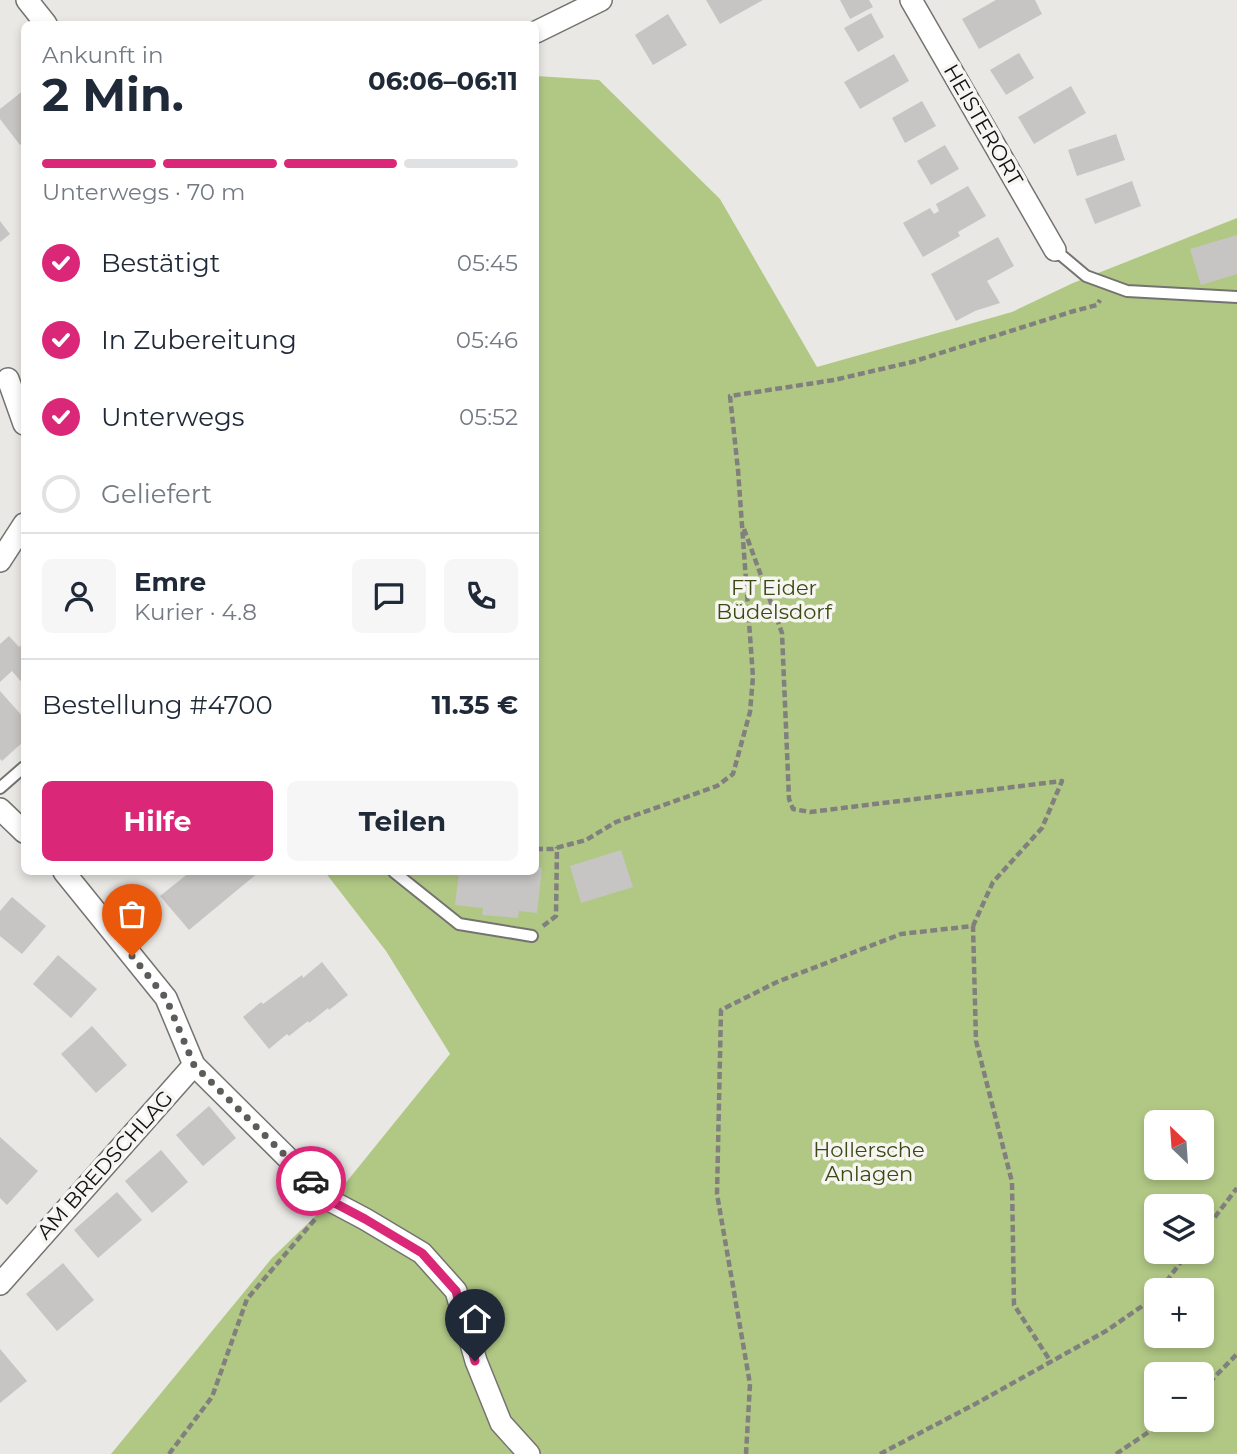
<!DOCTYPE html>
<html lang="de">
<head>
<meta charset="utf-8">
<style>
  body { margin:0; font-family:Montserrat,sans-serif; background:#f6f6f7; color:#1f2937; height:100vh; display:flex; flex-direction:column; font-size:26px; white-space:nowrap }
  * { box-sizing:border-box; margin:0 }
  p { font-size:23px; color:#747a83 }
  .icon { flex:none; width:38px; height:38px; fill:none; stroke:currentColor; stroke-width:2; stroke-linecap:round; stroke-linejoin:round }
  .map { position:relative; flex:1; overflow:hidden }
  .drawer { position:absolute; left:21px; top:21px; width:518px; height:854px; display:flex; flex-direction:column; background:#fff; border-radius:10px; box-shadow:0 4px 10px #0003 }
  .drawer>* { flex:none }
  .needle { width:46px; rotate:335deg }
  .buttons { position:absolute; left:1144px; top:1110px; display:grid; gap:14px }
  .buttons a { display:grid; place-items:center; width:70px; height:70px; border-radius:10px; background:#fff; box-shadow:0 4px 10px #0003; font-size:35px }
  .pin { position:absolute; display:grid; place-items:center; width:60px; height:60px; color:#fff; margin:-72px -30px; border-radius:50% 50% 50% 0; rotate:-45deg; box-shadow:0 0 7px #0007 }
  .pin .icon { rotate:45deg }
  .courier { position:absolute; display:grid; place-items:center; width:70px; height:70px; margin:-35px; border:5px solid #db2777; border-radius:50%; background:#fff; color:#222; box-shadow:0 2px 9px #0007 }
  .overview em { font-style:normal; font-weight:700 }
  .overview div { display:flex; flex-direction:column-reverse }
  .overview { display:flex; align-items:center; justify-content:space-between; height:119px; padding:0 21px }
  h1 { font-size:46px; font-weight:700; line-height:52px }
  .bar { display:grid; grid-template-columns:repeat(4,1fr); gap:10px 7px; align-content:center; height:84px; padding:0 21px }
  .bar i { height:9px; border-radius:5px; background:#e0e1e3 }
  .bar .on { background:#db2777 }
  .bar p { grid-column:span 4 }
  .line { display:flex; align-items:center; gap:18px; padding:0 21px; border-top:2px solid #e0e1e3 }
  .line div { flex:1 }
  .round { display:grid; place-items:center; flex:none; width:74px; height:74px; border-radius:10px; background:#f6f6f7 }
  ol { padding:0 21px; list-style:none }
  li { display:flex; align-items:center; gap:21px; height:77px }
  li p { margin-inline-start:auto }
  li .icon { padding:7px; border-radius:50%; background:#db2777; color:#fff; stroke-width:4 }
  li:last-child { color:#747a83 }
  li i { width:38px; height:38px; border:4px solid #e0e1e3; border-radius:50% }
  .button { display:flex; gap:14px; margin-top:auto; padding:14px 21px }
  .button a { flex:1; height:80px; border-radius:10px; background:#db2777; color:#fff; font-size:28px; font-weight:700; line-height:80px; text-align:center }
  .button a+a { background:#f6f6f7; color:#1f2937 }
  .map>svg:first-child { display:block }
</style>
</head>
<body>
<div class="map">
<svg width="1237" height="1454" viewBox="0 0 1237 1454">
  <rect width="100%" height="100%" fill="#e9e8e5"/>
  <path fill="#b1c885" fill-rule="evenodd" d="M536,76L599,80L720,199L817,367L1012,312L1073,283L1237,218V1454H111L272,1258L331,1201L450,1054L386,951L325,872H536ZM1157,1122H1202V1167H1157ZM1157,1206H1202V1251H1157ZM1157,1290H1202V1335H1157ZM1157,1374H1202V1419H1157Z"/>
  <g fill="#c6c5c3">
    <path d="M706,0H763L720,24Z"/>
    <path d="M840,0H869L873,7L850,19Z"/>
    <path d="M996,0H1035L1042,14L979,49L962,19Z"/>
    <path d="M871,13L884,37L858,52L844,28Z"/>
    <path d="M668,14L687,45L653,65L635,35Z"/>
    <path d="M1019,53L1034,78L1006,95L990,70Z"/>
    <path d="M894,54L909,81L860,109L844,82Z"/>
    <path d="M1071,86L1086,113L1034,144L1018,117Z"/>
    <path d="M24,90V141L20,145L0,119V109Z"/>
    <path d="M922,101L936,126L905,143L892,118Z"/>
    <path d="M1116,134L1125,160L1077,176L1068,150Z"/>
    <path d="M945,145L959,169L931,185L917,161Z"/>
    <path d="M1132,181L1141,206L1095,224L1085,199Z"/>
    <path d="M968,186L986,216L958,232L960,236L923,257L903,223L930,208L934,214L939,211L936,204Z"/>
    <path d="M0,221L10,234L0,242Z"/>
    <path d="M1237,235V274L1201,285L1190,249Z"/>
    <path d="M998,237L1014,266L987,281L1000,303L975,311L956,321L931,274Z"/>
    <path d="M9,636L19,647L24,643V685L12,671L0,682V644Z"/>
    <path d="M0,691L24,718V741L2,761L0,759Z"/>
    <path d="M621,850L633,887L581,903L570,866Z"/>
    <path d="M536,867L542,868L537,913L519,911L518,918L482,915L483,908L455,905L459,872H536Z"/>
    <path d="M190,872H259L189,930L160,896Z"/>
    <path d="M12,897L46,926L22,954L0,936V911Z"/>
    <path d="M58,955L97,989L71,1018L33,984Z"/>
    <path d="M322,962L348,995L329,1010L328,1008L309,1023L308,1021L289,1036L287,1034L269,1049L243,1017L261,1002L263,1004L302,975L303,978Z"/>
    <path d="M92,1026L127,1065L96,1093L61,1054Z"/>
    <path d="M209,1106L236,1138L203,1166L176,1135Z"/>
    <path d="M0,1137L38,1171L7,1205L0,1198Z"/>
    <path d="M161,1150L188,1182L152,1213L125,1181Z"/>
    <path d="M117,1192L142,1220L98,1258L74,1230Z"/>
    <path d="M63,1263L94,1300L57,1331L26,1294Z"/>
    <path d="M0,1349L27,1381L0,1403Z"/>
  </g>
  <g fill="none" stroke-linecap="round" stroke-linejoin="round">
    <g stroke="#747370" stroke-width="14">
      <g id="service">
        <path d="M1055,250L1086,276L1127,291L1237,297"/>
        <path d="M0,788L24,767"/>
        <path d="M394,872L459,924L532,936"/>
      </g>
    </g>
    <g stroke="#747370" stroke-width="24">
      <g id="minor">
        <path d="M27,0L46,24"/>
        <path d="M911,0L1055,250"/>
        <path d="M536,32L601,0"/>
        <path d="M8,379L24,424"/>
        <path d="M0,561L24,524"/>
        <path d="M0,809L24,832"/>
        <path d="M64,872L166,998L194,1065L331,1201L365,1219L422,1253L456,1291L476,1361L501,1423L529,1454"/>
        <path d="M0,1284L194,1065"/>
      </g>
    </g>
    <g stroke="#81807e" stroke-width="4.5" stroke-dasharray="7 3.5" stroke-linecap="butt">
      <path d="M744,529L782,633L789,799L793,809L810,812L1062,781L1042,828L993,882L973,926"/>
      <path d="M536,849H552L586,840L616,822L717,786L733,774L750,712L753,677L738,470L730,396L834,380L912,362L1074,311L1097,305L1100,300"/>
      <path d="M543,926L556,916L557,847"/>
      <path d="M1202,1234L1237,1188"/>
      <path d="M1160,1290L1189,1251"/>
      <path d="M1202,1390L1237,1354"/>
      <path d="M169,1454L212,1397L247,1299L317,1217"/>
      <path d="M746,1454L750,1384L717,1194L721,1010L777,982L901,934L973,926L976,1041L1012,1182L1014,1305L1051,1362"/>
      <path d="M880,1454L977,1403L1106,1331L1154,1298L1157,1294"/>
      <path d="M1116,1454L1168,1419"/>
    </g>
    <use href="#service" stroke="#fff" stroke-width="10"/>
    <use href="#minor" stroke="#fff" stroke-width="21"/>
  </g>
  <g fill="none" stroke-linecap="round" stroke-linejoin="round">
    <path stroke="#5d5c5b" stroke-width="7" stroke-dasharray="0 12.6" d="M132,956L166,998L194,1065L311,1181"/>
    <path stroke="#db2777" stroke-width="9" d="M311,1181L331,1201L365,1219L422,1253L456,1291L475,1361"/>
  </g>
  <g text-anchor="middle" stroke-width="7" stroke-linejoin="round" paint-order="stroke">
    <g font-size="21" fill="#111110" stroke="#f6f5f2">
      <text transform="translate(983 125) rotate(60)" y="7">HEISTERORT</text>
      <text transform="translate(105 1165) rotate(-48)" y="7">AM BREDSCHLAG</text>
    </g>
    <g font-size="21" fill="#3a4a12" stroke="#f6f5f2">
      <text x="774" y="595">FT Eider<tspan x="774" dy="24">Büdelsdorf</tspan></text>
      <text x="869" y="1157">Hollersche<tspan x="869" dy="24">Anlagen</tspan></text>
    </g>
  </g>
</svg>
<div class="buttons">
<a><svg class="needle" viewBox="-14 -14 28 28"><path d="M0-13l5 13h-10z" fill="#e53935"/><path d="M0 13l5-13h-10z" fill="#747a83"/></svg></a>
<a><svg class="icon" aria-label="layers" viewBox="0 0 24 24"><path d="M12 4l9 5-9 5-9-5zM3 14l9 5 9-5"/></svg></a>
<a>+</a>
<a>−</a>
</div>
<div class="pin" style="left:132px;top:956px;background:#ea580c"><svg class="icon" aria-label="bag" viewBox="0 0 24 24"><path d="M5 8h14l-1 12H6zM9 8a3 3 0 0 1 6 0"/></svg></div>
<div class="pin" style="left:475px;top:1361px;background:#1f2937"><svg class="icon" aria-label="home" viewBox="0 0 24 24"><path d="M3 11l9-7 9 7M6 9v11h12V9"/></svg></div>
<div class="courier" style="left:311px;top:1181px"><svg class="icon" aria-label="car" viewBox="0 0 24 24"><path d="M5 17H2v-5l4-1 3-4h7l3 4 3 1v5h-3M9 17h6M6 11h13"/><circle cx="7" cy="17" r="2"/><circle cx="17" cy="17" r="2"/></svg></div>
<section class="drawer">
<div class="overview"><div><h1>2 Min.</h1><p>Ankunft in</p></div><em>06:06–06:11</em></div>
<div class="bar"><i class="on"></i><i class="on"></i><i class="on"></i><i></i><p>Unterwegs · 70 m</p></div>
<ol>
<li><svg class="icon" aria-label="check" viewBox="0 0 24 24"><path d="M5 12l5 5 9-10"/></svg>Bestätigt<p>05:45</p></li>
<li><svg class="icon" aria-label="check" viewBox="0 0 24 24"><path d="M5 12l5 5 9-10"/></svg>In Zubereitung<p>05:46</p></li>
<li><svg class="icon" aria-label="check" viewBox="0 0 24 24"><path d="M5 12l5 5 9-10"/></svg>Unterwegs<p>05:52</p></li>
<li><i></i>Geliefert</li>
</ol>
<div class="line" style="height:126px"><a class="round"><svg class="icon" aria-label="person" viewBox="0 0 24 24"><circle cx="12" cy="8" r="4"/><path d="M4 21q1-7 8-7t8 7"/></svg></a><div><b>Emre</b><p>Kurier · 4.8</p></div><a class="round"><svg class="icon" aria-label="chat" viewBox="0 0 24 24"><path d="M4 5h16v11H9l-5 4z"/></svg></a><a class="round"><svg class="icon" aria-label="phone" viewBox="0 0 24 24"><path d="M5 4h4l2 5-3 2q2 4 5 5l2-3 5 2v4C11 20 4 13 5 4z"/></svg></a></div>
<div class="line" style="height:91px"><div>Bestellung #4700</div><b>11.35 €</b></div>
<div class="button"><a>Hilfe</a><a>Teilen</a></div>
</section>
</div>
</body>
</html>
